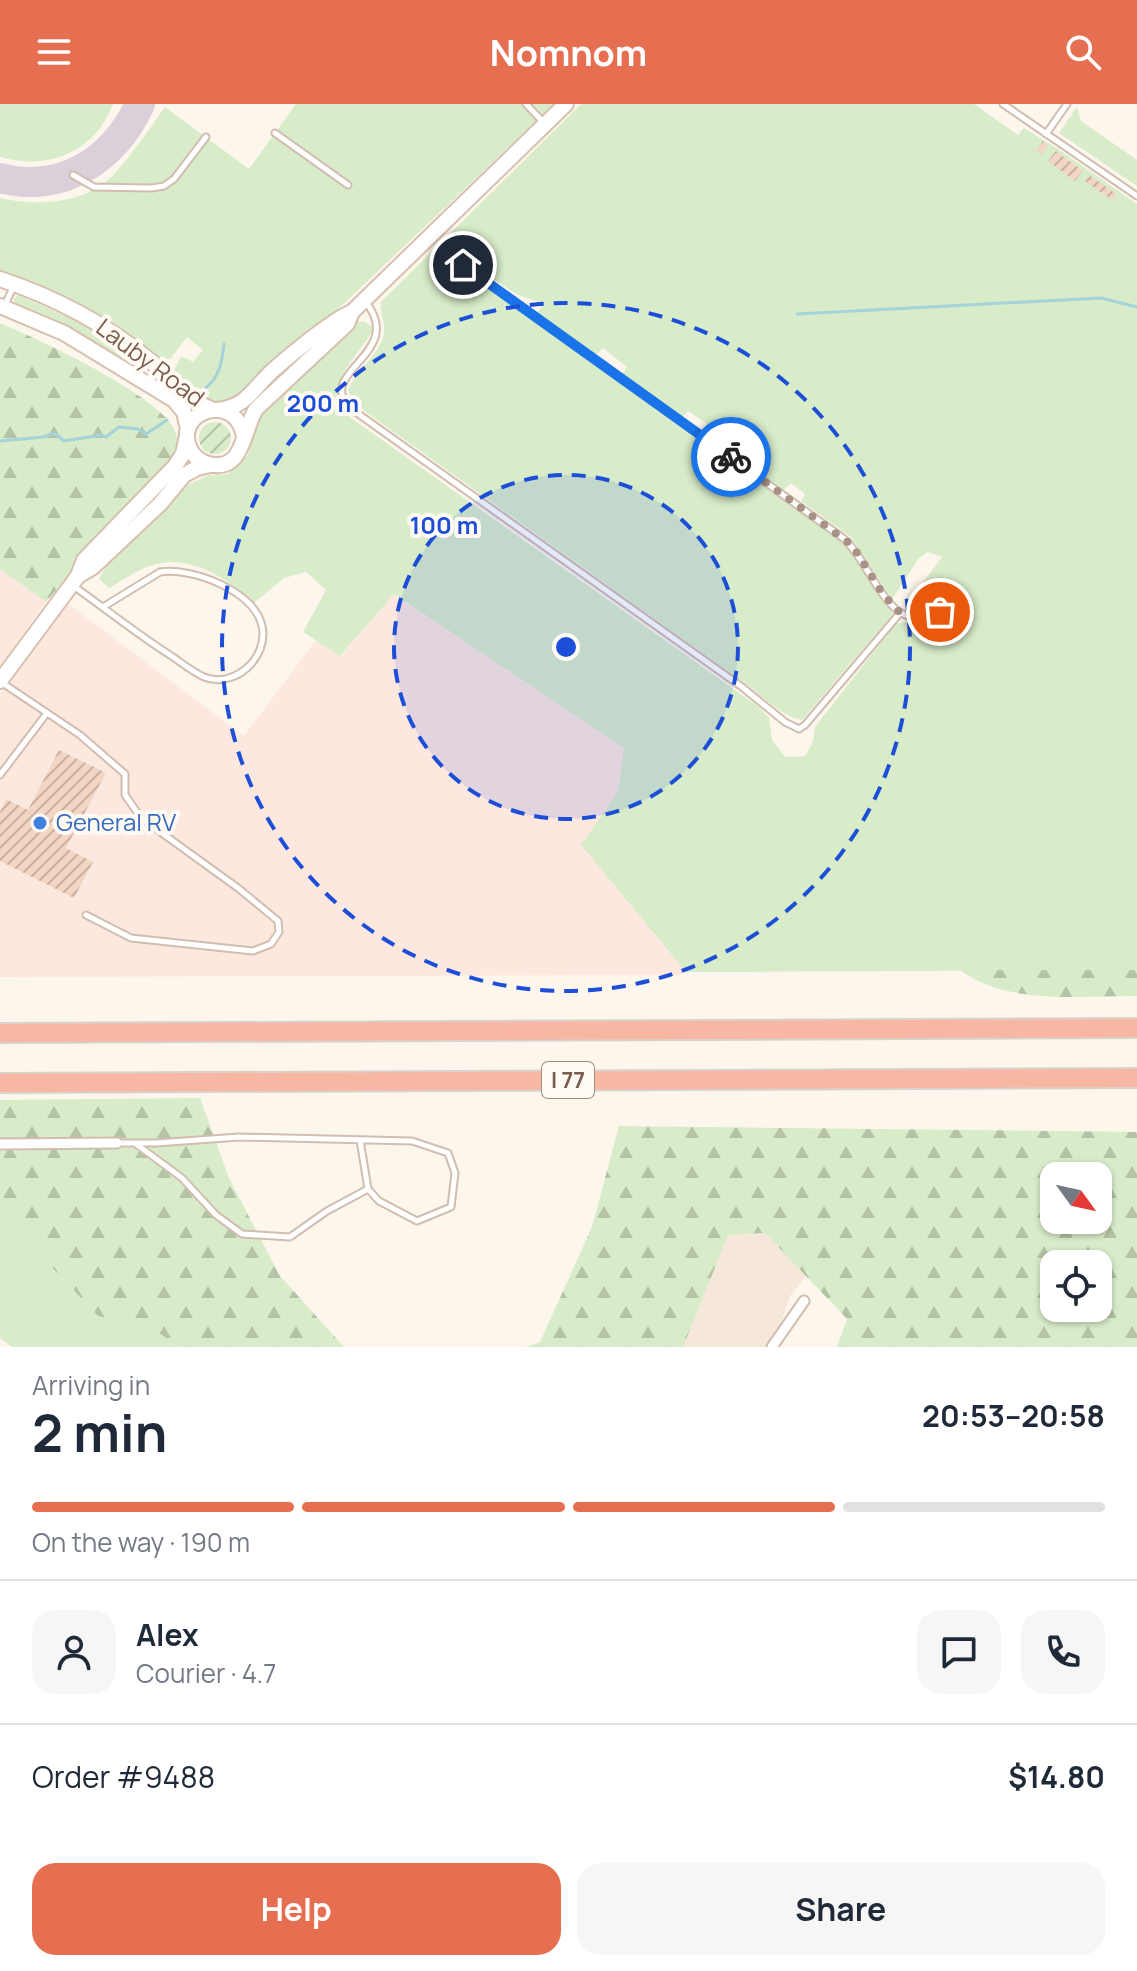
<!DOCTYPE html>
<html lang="en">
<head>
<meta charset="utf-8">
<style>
  body { margin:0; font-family:Manrope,sans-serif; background:#f6f6f7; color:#1f2937; height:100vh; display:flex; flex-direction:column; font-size:30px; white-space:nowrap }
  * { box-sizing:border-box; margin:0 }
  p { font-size:26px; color:#747a83 }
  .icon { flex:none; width:44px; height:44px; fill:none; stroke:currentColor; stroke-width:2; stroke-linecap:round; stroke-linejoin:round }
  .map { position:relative; height:1243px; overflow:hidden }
  .panel { display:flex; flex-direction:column; background:#fff; flex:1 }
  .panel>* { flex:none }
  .needle { width:52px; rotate:123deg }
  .fabs { position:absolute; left:1040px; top:1058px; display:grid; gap:16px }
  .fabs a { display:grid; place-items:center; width:72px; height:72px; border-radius:16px; background:#fff; box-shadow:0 2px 6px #0004; font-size:40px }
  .pin { position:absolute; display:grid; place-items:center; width:68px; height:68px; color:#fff; margin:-34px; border:4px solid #fff; border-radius:50%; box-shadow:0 2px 8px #0007 }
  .courier { position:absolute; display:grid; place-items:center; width:80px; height:80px; margin:-40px; border:6px solid #1a73e8; border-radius:50%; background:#fff; color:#222; box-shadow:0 2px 10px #0007 }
  .overview em { font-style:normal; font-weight:700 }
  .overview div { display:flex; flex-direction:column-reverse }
  .overview { display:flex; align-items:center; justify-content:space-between; height:136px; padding:0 32px }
  h1 { font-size:52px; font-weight:700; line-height:60px }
  .bar { display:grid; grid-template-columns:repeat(4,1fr); gap:12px 8px; align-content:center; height:96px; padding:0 32px }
  .bar i { height:10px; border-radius:6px; background:#e0e1e3 }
  .bar .on { background:#e76f51 }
  .bar p { grid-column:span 4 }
  .line { display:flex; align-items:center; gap:20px; padding:0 32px; border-top:2px solid #e0e1e3 }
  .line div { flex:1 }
  .round { display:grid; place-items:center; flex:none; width:84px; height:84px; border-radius:24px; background:#f6f6f7 }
  .action { display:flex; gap:16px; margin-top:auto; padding:16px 32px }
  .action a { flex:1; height:92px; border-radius:24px; background:#e76f51; color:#fff; font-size:32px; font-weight:700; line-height:92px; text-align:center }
  .action a+a { background:#f6f6f7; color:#1f2937 }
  header { display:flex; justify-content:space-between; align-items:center; height:104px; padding:0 32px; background:#e76f51; color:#fff; font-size:36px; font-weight:700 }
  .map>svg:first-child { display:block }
</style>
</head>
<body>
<header><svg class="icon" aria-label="menu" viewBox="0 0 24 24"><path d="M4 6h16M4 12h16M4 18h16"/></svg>Nomnom<svg class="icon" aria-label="search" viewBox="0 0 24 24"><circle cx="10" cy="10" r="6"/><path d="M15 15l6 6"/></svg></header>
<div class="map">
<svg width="1137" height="1243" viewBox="0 0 1137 1243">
  <defs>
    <pattern id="forest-firs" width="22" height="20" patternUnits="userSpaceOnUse" patternTransform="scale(2)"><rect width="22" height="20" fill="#d8ecc9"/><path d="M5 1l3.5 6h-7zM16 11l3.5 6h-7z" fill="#b4c2a5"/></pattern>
    <pattern id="garden-furrows" width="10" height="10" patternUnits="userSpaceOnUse" patternTransform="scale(2)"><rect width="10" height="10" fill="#d8ecc9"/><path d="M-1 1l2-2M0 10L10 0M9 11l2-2" fill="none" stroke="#b4c2a5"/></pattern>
    <pattern id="building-hatch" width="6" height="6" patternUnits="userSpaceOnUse" patternTransform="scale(2)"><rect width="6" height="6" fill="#f3d5c3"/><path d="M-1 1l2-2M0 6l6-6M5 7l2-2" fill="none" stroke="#cab0a1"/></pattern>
  </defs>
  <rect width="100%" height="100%" fill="#fdf6ec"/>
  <path fill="#f5e8da" d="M711,1087L813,1163L790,1192L780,1222L765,1243H589Z"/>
  <g fill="#fde8e0">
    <path d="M0,465L46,498L0,562Z"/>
    <path d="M393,490L624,644L618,688L581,741L686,868L680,871L0,873V591L66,498L244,632L316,536L341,552Z"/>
  </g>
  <g fill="#d8ecc9">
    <path d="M0,0H113C95,48 48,67 0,53Z"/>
    <path d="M296,0H554L335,208L333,215L242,295C212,304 202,294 177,279L174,267L181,252L193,258L203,246L187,233L170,255H153L115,220L44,183L0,167V94C38,103 88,100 116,68C134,48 149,25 165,3L249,65Z"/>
    <path d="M581,0H974L1018,31L1024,24L1061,47L1137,100V866L686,868L581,741L618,688L624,644L394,490L340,552L303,528L326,486L306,468L284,474L254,499C229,475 190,450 153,461C138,465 123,476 109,484L99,475L114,449L185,382L209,371L228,370L248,351L254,325L265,304L354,219L363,217L371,222L372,228C356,254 328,276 341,307L756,601L769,613L772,636L785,653L805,652L813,638L815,623L896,519L939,517L950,526L969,515L966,501L951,489C937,498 922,508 907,500L942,453L928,448L919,454L892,495L851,433L801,397L805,390L791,379L784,386L707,331L713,324L688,307L682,313L622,270L627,263L603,244L596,251L537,209L544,200L516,190L476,164L475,152L459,140L450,149L460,157L455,167L463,175L470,171L840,435L852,448L893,510L802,616C781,612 766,595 750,583L352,298L348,286C356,266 379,252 384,230C386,218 379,210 381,198Z"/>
    <path d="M1077,3L1081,17L1137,56V82L1059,29Z"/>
    <path d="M18,191C40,201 116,231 122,251L119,254L15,201L14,195Z"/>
    <path d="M0,1108L98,1212L149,1222L179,1243H12L0,1234Z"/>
  </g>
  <g fill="url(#forest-firs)" fill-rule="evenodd">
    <path d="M0,219C36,234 166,294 176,329C179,340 173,349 168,358L46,498L0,465Z"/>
    <path d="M960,866H1137V892C1081,892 1006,901 960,866Z"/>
    <path d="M200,994L229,1074L280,1172L344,1243H179L149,1222L98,1212L0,1108V996Z"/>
    <path d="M619,1022L1137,1028V1243H837L847,1215L765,1129L728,1131L683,1243H526L540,1238L592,1123ZM1054,1072H1098V1116H1054ZM1054,1160H1098V1204H1054Z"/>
  </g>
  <circle fill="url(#garden-furrows)" cx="215" cy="334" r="16"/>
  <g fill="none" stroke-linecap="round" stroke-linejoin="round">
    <g stroke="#a5d3da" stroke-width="3">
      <path d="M797,210L1101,194L1137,203"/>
      <path d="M203,286C219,275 222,259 224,240"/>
      <path d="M0,337L44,333L51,330H56L64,337L101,331L106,333L119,323L138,325L146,330L167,316"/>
    </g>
    <path stroke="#dbcfda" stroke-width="30" d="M0,74C62,90 114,56 140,0"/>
  </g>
  <g fill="url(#building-hatch)">
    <path d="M1043,37L1048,41L1041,50L1036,47Z"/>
    <path d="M1056,47L1083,67L1075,77L1048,57Z"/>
    <path d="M1089,71L1116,90L1112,96L1085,77Z"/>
    <path d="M59,646L106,669L66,744L93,758L74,794L0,757V708L6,695L28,706Z"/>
  </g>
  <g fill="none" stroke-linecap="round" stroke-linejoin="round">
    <g stroke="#d1beb0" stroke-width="9">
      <g id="lane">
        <path d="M526,0L545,20"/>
        <path d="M1003,0L1137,92"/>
        <path d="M275,29L348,81"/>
        <path d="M1046,30L1067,0"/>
        <path d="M73,71L94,83L152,84L164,82L174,75L206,33"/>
        <path d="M463,161L843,434C864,451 883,506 908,512C918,514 930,510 940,508"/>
        <path d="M365,197C408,250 314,267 350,304L742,583L785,618L799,625L805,621L900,509"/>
        <path d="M5,201L14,181"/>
        <path d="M72,481C106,505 138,531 173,553C183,560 193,568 204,573C234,585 269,554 262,522C255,487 192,463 160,468L103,503"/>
        <path d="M1,578L80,631L125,670V691L141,714L238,784L278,817L279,828L271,840L253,847L131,834L86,811"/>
        <path d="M0,671L47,609"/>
        <path d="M118,1039H156L239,1033L412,1037L448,1049L455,1069L451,1103L417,1117L379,1097L368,1085L360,1036"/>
        <path d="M136,1040L182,1074L216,1111L242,1130L290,1133L327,1107L368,1085"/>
      </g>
    </g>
    <g stroke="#d1beb0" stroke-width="13">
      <g id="street">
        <path d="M0,1040L117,1039"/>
        <path d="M772,1243L804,1197"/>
      </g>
    </g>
    <g stroke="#d6c0b0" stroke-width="18">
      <g id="secondary">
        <path d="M0,175C54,193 104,219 148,255C171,274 183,293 211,305"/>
        <path d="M0,202L64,229L174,296L184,308L188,325"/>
        <path d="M218,306C247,302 252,286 272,267C289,252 332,216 352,208L566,0"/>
        <path d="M244,333C236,285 172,308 190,345C194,353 201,358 209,360C244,369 243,325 256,305L347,220L352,208"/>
        <path d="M78,472L93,463L160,400L184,371L197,364L210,361"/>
        <path d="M0,577L78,472L84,456L175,362L183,350L186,336"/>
      </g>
    </g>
    <g stroke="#dad1cd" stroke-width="22">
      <g id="highway">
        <path d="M0,929L1137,924"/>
        <path d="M0,979L1137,974"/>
      </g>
    </g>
    <use href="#lane" stroke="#fff" stroke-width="5"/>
    <use href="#street" stroke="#fff" stroke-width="9"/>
    <use href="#secondary" stroke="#fff" stroke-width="14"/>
    <use href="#highway" stroke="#f7b7a3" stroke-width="18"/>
  </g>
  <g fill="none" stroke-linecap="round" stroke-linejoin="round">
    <path stroke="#a89285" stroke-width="8" stroke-dasharray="0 14.4" d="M731,353L852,441L883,490L900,509L915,513L940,508"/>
    <path stroke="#1a73e8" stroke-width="10" d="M463,161L731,353"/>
  </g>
  <circle cx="566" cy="543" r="172" fill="#1d4ed8" fill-opacity=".12"/>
  <g fill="none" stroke="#1d4ed8" stroke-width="4" stroke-dasharray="14 10">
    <circle cx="566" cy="543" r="172"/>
    <circle cx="566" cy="543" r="344"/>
  </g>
  <circle fill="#3f7fe0" stroke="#fffaf3" stroke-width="3" cx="40" cy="719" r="8"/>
  <g text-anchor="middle" stroke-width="8" stroke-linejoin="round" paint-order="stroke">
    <rect fill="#fffaf3" stroke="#a28b7f" stroke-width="2" x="542" y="958" width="52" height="36" rx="6"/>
    <g font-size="22" font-weight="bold" fill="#7a5c4d">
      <text x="568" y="984">I 77</text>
    </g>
    <g font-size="24" fill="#7a5c4d" stroke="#fffaf3">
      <text transform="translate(150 259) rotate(37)" y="8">Lauby Road</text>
    </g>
    <g font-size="24" fill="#366cbe" stroke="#fffaf3" text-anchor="start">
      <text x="56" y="727">General RV</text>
    </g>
  </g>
  <circle cx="566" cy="543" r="12" fill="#1d4ed8" stroke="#fffaf3" stroke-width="4"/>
  <g font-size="24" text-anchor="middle" font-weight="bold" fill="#1d4ed8" stroke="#fffaf3" stroke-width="8" stroke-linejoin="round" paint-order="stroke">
    <text x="323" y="308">200 m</text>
    <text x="444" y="430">100 m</text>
  </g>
</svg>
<div class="fabs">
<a><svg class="needle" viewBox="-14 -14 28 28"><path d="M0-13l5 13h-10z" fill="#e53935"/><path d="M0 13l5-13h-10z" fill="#747a83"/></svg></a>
<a><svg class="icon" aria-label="locate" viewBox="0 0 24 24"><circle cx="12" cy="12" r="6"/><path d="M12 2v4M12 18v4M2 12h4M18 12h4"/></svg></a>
</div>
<div class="pin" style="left:940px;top:508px;background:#ea580c"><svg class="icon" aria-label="bag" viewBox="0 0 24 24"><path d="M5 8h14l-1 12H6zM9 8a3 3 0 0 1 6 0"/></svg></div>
<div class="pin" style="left:463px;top:161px;background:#1f2937"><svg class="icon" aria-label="home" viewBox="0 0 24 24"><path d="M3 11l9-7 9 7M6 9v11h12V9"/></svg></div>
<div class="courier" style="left:731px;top:353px"><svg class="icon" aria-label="bike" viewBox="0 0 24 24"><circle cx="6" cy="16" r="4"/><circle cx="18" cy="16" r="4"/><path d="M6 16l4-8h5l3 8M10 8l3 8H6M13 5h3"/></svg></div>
</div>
<section class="panel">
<div class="overview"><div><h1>2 min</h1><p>Arriving in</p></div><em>20:53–20:58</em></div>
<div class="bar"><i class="on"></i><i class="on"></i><i class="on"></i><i></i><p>On the way · 190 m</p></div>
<div class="line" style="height:144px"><a class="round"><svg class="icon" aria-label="person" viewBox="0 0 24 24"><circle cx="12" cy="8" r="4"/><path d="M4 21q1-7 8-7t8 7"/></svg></a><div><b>Alex</b><p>Courier · 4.7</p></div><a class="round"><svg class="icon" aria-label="chat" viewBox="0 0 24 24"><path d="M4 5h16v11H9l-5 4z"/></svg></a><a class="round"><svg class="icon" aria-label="phone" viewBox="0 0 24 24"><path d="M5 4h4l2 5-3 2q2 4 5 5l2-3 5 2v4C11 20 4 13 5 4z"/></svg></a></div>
<div class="line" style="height:104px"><div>Order #9488</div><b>$14.80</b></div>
<div class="action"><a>Help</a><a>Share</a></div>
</section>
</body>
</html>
